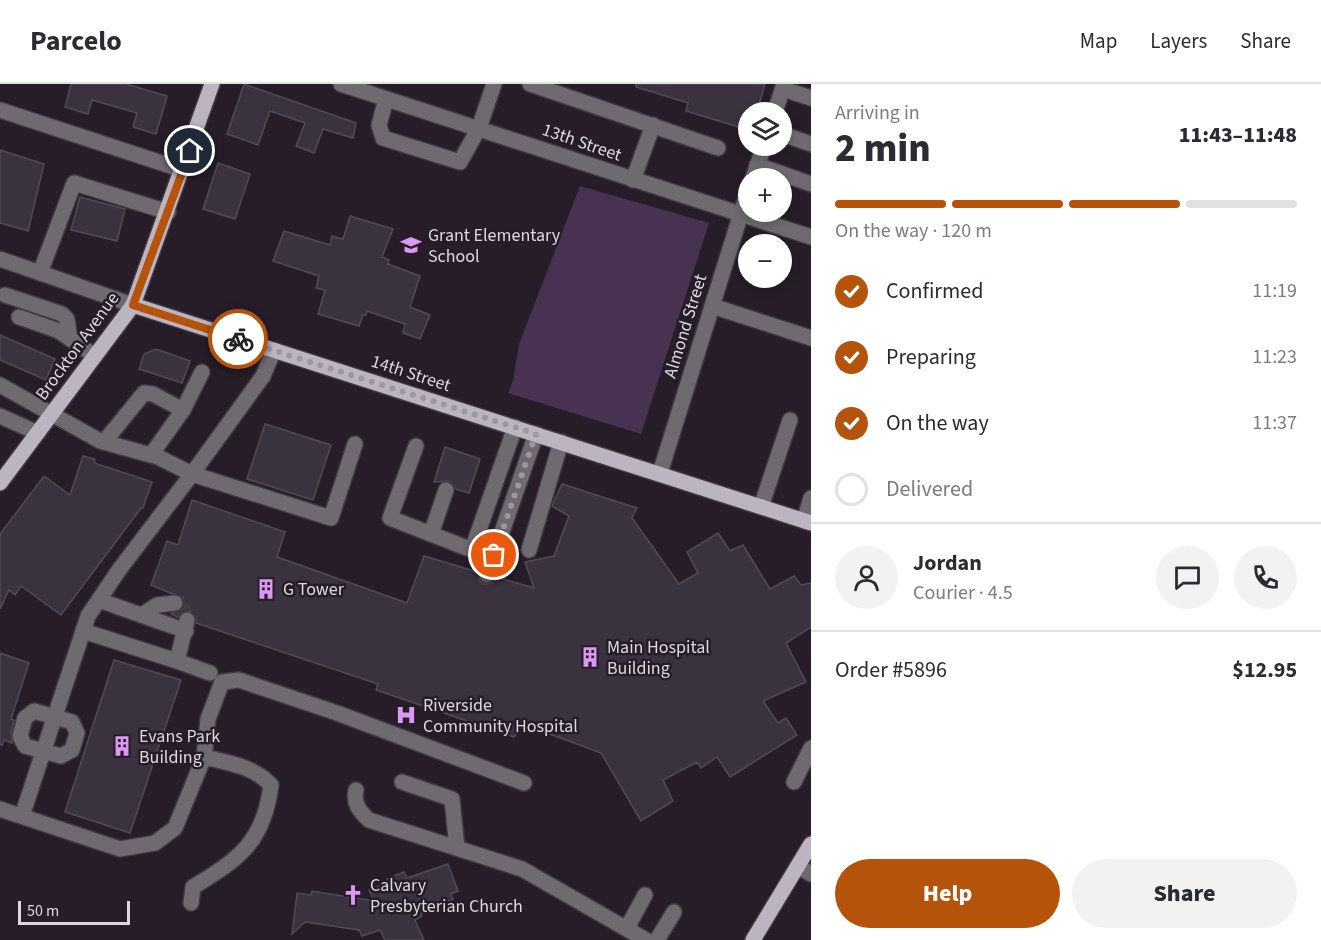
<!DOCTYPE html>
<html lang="en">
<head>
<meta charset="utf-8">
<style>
  body { margin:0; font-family:"Source Sans 3",sans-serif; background:#f2f2f3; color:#2b2b33; height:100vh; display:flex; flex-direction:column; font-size:22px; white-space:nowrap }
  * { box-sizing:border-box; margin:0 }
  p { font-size:20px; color:#7c7c81 }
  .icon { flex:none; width:33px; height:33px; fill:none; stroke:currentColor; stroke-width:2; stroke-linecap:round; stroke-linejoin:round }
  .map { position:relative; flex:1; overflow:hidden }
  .details { display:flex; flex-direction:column; background:#fff; width:510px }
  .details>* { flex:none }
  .buttons { position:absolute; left:738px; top:18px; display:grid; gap:12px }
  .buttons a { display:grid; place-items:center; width:54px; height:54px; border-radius:50%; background:#fff; box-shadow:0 3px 9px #0003; font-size:30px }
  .scale { position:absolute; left:18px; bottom:15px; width:112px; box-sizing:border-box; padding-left:6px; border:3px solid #ddd8e0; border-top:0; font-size:16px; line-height:21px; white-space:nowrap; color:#ddd8e0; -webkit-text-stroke:4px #261d29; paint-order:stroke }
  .pin { position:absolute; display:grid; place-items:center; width:51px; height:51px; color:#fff; margin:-26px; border:3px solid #fff; border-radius:50%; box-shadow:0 2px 6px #0007 }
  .courier { position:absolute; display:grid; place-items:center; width:60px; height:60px; margin:-30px; border:4px solid #b45309; border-radius:50%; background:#fff; color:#222; box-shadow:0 2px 8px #0007 }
  .headline em { font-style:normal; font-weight:800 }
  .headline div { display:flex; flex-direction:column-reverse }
  .headline { display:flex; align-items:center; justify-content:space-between; height:102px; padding:0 24px }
  h1 { font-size:39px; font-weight:800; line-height:45px }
  .bar { display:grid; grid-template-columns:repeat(4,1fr); gap:9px 6px; align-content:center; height:72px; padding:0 24px }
  .bar i { height:8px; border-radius:4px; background:#e1e1e2 }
  .bar .active { background:#b45309 }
  .bar p { grid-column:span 4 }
  .line { display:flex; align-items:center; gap:15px; padding:0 24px; border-top:2px solid #e1e1e2 }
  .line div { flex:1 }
  .round { display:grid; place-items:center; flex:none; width:63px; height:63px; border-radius:32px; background:#f2f2f3 }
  ol { padding:0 24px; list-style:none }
  li { display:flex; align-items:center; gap:18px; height:66px }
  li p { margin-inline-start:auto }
  li .icon { padding:6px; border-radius:50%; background:#b45309; color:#fff; stroke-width:4 }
  li:last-child { color:#7c7c81 }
  li i { width:33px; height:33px; border:3px solid #e1e1e2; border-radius:50% }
  .cta { display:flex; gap:12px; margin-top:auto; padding:12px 24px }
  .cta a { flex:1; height:69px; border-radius:36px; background:#b45309; color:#fff; font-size:24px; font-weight:800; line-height:69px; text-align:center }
  .cta a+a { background:#f2f2f3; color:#2b2b33 }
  header { display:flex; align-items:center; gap:36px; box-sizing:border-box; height:84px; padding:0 30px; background:#fff; border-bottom:2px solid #e1e1e2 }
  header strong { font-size:28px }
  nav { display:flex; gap:33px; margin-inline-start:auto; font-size:21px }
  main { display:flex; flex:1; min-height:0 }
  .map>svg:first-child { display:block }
</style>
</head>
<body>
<header>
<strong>Parcelo</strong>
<nav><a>Map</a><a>Layers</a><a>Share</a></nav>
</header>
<main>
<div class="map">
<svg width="811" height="856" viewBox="0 0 811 856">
  <rect width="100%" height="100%" fill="#261d29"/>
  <path fill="#483251" d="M580,102L709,139L641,350L508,309L513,297L519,260Z"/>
  <g fill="#3b323f" stroke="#534a57" stroke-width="1.5">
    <path d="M71,0H126L167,12L156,50L133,43L137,29L92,16L88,30L65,23Z"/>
    <path d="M244,0L356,39L353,54L323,45L314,69L296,62L305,39L270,27L258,61L227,50Z"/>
    <path d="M636,0H765L757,28H748V46L686,27L688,19L636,3Z"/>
    <path d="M0,66L44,80L28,147L0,139Z"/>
    <path d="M218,79L250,90L235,135L203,125Z"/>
    <path d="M80,113L125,125L117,157L71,146Z"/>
    <path d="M350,132L393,145L382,173L389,176L388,180L420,192L410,223L430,231L420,255L403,249L405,240L367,227L366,231H363L359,242L318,230L325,206L316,204L319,192L273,177L284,147L330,161L332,152L343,155Z"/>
    <path d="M0,251L55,275L46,296L0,276Z"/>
    <path d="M156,265L190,277L182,299L139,285L144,270Z"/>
    <path d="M265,340L331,361L313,416L247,395Z"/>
    <path d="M445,363L480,375L469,409L456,405L449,397L434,398Z"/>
    <path d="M83,372L95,375L94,379L152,398L143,424H141L61,531L21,502L15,511L9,506L0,525V450L44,392L70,411Z"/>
    <path d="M562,400L637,424L632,434L679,500L698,489L687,468L718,449L730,467L743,461L770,505L794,492L801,501L811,499V543L786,559L806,598L763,617L778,639L786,634L797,651L730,693L717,673L701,684L697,678L663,696L673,717L641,737L601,669L523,640L514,653L376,606L378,600L196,539V533L190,527H184L178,533L171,530L184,523L183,514L151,501L167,457L178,461L192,416L285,448L277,473L407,519L424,472L478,488L479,497L484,500L493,499L497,493L534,504L525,478L554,472L569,432L552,422Z"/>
    <path d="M0,569L29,579L11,635L14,636L11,650L12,659L4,656L2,661H0Z"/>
    <path d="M114,576L181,596L130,749L65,728Z"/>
    <path d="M448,780L458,807L451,810L453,815L421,830L422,832L415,836L424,856H385L380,846L362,852L359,846L305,838L292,850L297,809L311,811L312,807L374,817L369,806L388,798L387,795L404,788L407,794Z"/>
  </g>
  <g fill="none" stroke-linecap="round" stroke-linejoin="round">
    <path stroke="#413944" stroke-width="15" stroke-dasharray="15 8" stroke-linecap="butt" d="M175,519L187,528V536"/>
    <g stroke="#403743" stroke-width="18">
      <g id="minor">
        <path d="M341,0L811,153"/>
        <path d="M530,0L718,64"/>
        <path d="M783,5L811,14"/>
        <path d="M386,15L379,41L383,54L460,78L479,44L494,0"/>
        <path d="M0,26L183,86"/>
        <path d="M775,28L784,0"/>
        <path d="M782,50L811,60"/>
        <path d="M757,81L811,100"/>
        <path d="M753,94L764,62"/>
        <path d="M633,96L653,41"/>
        <path d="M0,175L133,221"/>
        <path d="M40,189L74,99L168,128"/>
        <path d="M5,211L62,230L67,235L70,255"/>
        <path d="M712,222L811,254"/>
        <path d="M19,233L59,247L95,272"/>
        <path d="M0,301L100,357L158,373L192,390L263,292L274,266"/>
        <path d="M0,332L38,349"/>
        <path d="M104,358L144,309L153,310L183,326L202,288"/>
        <path d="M416,362L390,434L431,450"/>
        <path d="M151,371L183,326"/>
        <path d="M660,389L748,107"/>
        <path d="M446,406L431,450L472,466L515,343"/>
        <path d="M761,423L790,336"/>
        <path d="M804,437L811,414"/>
        <path d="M529,466L561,358"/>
        <path d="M487,491L536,350"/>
        <path d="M99,516L186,547"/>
        <path d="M142,531L157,521L175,519"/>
        <path d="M83,547L177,577L187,536"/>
        <path d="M177,577L210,589"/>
        <path d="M34,627L72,638L77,649L72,666L61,672L25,662L20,652L25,634Z"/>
        <path d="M204,673L208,635L222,598L239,596L337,629L524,699"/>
        <path d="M402,698L452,715L457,764"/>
        <path d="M794,698L811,664"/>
        <path d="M356,706C353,719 359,727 369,736L522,785L646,856"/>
        <path d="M0,725L120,765L155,759L175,744L204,673C229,679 253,682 271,701C264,758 239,775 193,803L191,819"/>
        <path d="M22,732L88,532L119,486L192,390L331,434L355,360"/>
        <path d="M798,782L811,790"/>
        <path d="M627,844L645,811"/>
        <path d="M657,856L674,828"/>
      </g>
    </g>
    <g stroke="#403743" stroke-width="18">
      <g id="major">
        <path d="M133,221L811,439"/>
        <path d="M0,399L133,221L212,0"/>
        <path d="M753,856L811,760"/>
      </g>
    </g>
    <use href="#minor" stroke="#6e6a70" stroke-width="15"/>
    <use href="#major" stroke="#bdb4c1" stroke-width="15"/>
  </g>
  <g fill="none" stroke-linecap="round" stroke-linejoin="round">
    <path stroke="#9d97a0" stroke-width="6" stroke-dasharray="0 10.8" d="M238,255L536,350L494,471"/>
    <path stroke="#b45309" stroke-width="8" d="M190,67L133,221L238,255"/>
  </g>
  <defs>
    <g id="school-bare" transform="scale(1.62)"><path d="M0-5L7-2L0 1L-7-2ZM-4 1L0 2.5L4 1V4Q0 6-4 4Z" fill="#db99f5" stroke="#261d29" stroke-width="2.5" paint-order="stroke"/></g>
    <g id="building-bare" transform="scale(1.62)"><path d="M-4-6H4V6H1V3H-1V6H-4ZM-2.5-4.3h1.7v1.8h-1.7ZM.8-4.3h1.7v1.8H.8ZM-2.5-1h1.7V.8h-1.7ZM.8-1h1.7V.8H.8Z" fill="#db99f5" stroke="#261d29" stroke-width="2.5" paint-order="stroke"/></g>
    <g id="hospital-bare" transform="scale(1.62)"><path d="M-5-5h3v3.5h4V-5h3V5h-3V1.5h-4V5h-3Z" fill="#db99f5" stroke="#261d29" stroke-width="2.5" paint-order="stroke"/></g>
    <g id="church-bare" transform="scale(1.62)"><path d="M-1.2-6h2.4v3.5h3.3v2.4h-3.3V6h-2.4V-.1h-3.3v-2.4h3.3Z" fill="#db99f5" stroke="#261d29" stroke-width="2.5" paint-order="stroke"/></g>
  </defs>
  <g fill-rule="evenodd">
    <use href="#school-bare" x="411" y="161"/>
    <use href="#building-bare" x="266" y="505"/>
    <use href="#building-bare" x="590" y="573"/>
    <use href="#hospital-bare" x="406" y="631"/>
    <use href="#building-bare" x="122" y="662"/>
    <use href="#church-bare" x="353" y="811"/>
  </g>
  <g text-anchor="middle" stroke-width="5" stroke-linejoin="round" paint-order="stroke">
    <g font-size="18" fill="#ddd8e0" stroke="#261d29">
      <text transform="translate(582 58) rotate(19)" y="6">13th Street</text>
      <text transform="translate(685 242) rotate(-73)" y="6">Almond Street</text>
      <text transform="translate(77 262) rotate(-54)" y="6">Brockton Avenue</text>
      <text transform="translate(411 289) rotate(18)" y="6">14th Street</text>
    </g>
    <g font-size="18" fill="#ddd8e0" stroke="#261d29" text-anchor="start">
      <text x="428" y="157">Grant Elementary<tspan x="428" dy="21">School</tspan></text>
      <text x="283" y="511">G Tower</text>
      <text x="607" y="569">Main Hospital<tspan x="607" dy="21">Building</tspan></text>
      <text x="423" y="627">Riverside<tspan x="423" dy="21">Community Hospital</tspan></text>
      <text x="139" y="658">Evans Park<tspan x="139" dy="21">Building</tspan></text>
      <text x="370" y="807">Calvary<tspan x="370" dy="21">Presbyterian Church</tspan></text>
    </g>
  </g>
</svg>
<div class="buttons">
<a><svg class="icon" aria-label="layers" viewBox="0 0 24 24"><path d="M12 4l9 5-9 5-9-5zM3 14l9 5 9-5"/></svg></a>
<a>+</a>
<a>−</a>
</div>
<div class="scale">50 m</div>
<div class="pin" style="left:494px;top:471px;background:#ea580c"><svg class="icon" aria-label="bag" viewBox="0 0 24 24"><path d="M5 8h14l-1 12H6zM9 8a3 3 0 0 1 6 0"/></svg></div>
<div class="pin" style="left:190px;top:67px;background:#1f2937"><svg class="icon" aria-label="home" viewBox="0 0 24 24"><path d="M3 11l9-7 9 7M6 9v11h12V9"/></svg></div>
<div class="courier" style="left:238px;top:255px"><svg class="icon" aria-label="bike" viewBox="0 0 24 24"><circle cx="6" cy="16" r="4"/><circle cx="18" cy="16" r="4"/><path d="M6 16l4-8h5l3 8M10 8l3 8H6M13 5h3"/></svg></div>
</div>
<section class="details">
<div class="headline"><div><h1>2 min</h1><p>Arriving in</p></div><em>11:43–11:48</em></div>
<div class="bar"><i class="active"></i><i class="active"></i><i class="active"></i><i></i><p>On the way · 120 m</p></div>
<ol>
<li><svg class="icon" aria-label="check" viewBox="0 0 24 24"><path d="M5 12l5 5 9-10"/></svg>Confirmed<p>11:19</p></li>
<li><svg class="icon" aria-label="check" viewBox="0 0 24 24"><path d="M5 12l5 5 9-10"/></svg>Preparing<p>11:23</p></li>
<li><svg class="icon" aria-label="check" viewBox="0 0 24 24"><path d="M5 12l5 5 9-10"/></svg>On the way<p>11:37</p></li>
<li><i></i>Delivered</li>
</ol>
<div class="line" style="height:108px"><a class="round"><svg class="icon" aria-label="person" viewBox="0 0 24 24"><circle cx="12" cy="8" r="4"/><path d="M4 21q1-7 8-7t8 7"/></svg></a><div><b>Jordan</b><p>Courier · 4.5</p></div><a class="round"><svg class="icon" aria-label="chat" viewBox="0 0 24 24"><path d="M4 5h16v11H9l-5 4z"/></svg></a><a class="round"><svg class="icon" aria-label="phone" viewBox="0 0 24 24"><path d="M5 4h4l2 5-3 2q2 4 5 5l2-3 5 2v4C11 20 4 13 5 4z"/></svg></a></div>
<div class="line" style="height:78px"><div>Order #5896</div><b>$12.95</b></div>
<div class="cta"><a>Help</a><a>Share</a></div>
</section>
</main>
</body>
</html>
